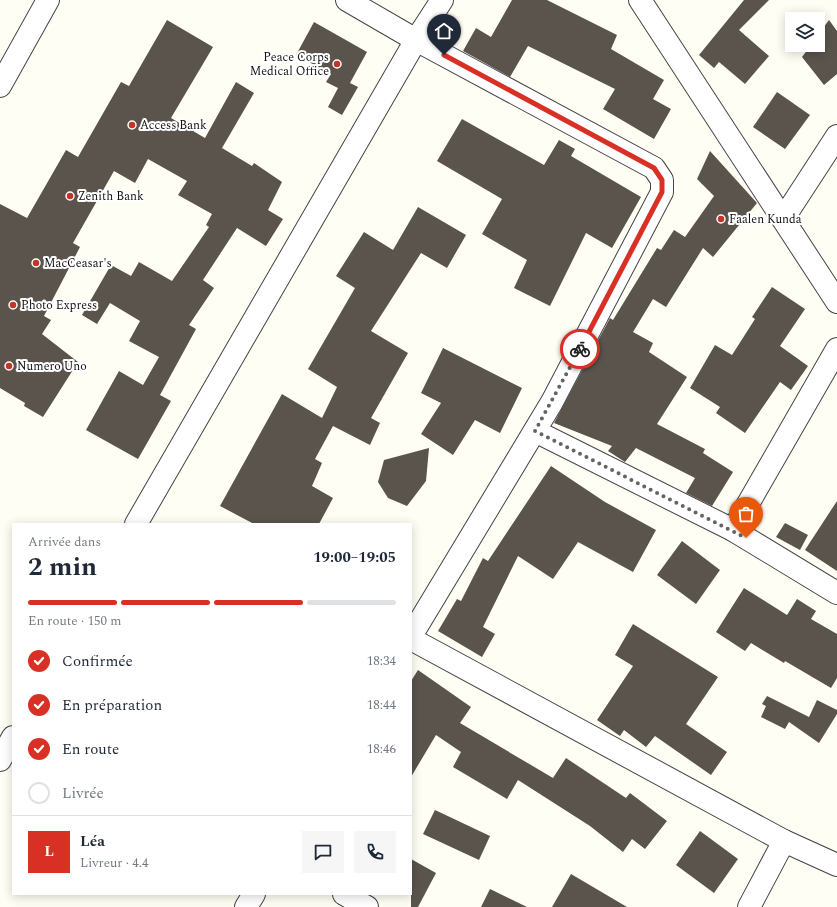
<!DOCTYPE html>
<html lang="fr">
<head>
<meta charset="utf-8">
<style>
  body { margin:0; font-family:Spectral,serif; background:#f6f6f7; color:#1f2937; height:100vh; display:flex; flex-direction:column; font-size:15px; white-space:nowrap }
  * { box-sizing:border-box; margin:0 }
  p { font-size:13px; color:#747a83 }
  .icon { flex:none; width:22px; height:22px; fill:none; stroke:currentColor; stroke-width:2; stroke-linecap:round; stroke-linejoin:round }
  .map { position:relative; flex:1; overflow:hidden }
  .sheet { position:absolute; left:12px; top:523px; width:400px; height:372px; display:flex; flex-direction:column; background:#fff; border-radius:0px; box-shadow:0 2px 10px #0003 }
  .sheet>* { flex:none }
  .controls { position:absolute; left:785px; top:12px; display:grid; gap:8px }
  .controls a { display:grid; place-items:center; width:40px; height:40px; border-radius:0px; background:#fff; box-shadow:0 2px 10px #0003; font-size:20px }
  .pin { position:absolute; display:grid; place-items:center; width:34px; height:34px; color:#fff; margin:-41px -17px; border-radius:50% 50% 50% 0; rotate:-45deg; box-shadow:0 0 4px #0007 }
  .pin .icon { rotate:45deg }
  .courier { position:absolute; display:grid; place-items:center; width:40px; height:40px; margin:-20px; border:3px solid #d93025; border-radius:50%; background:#fff; color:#222; box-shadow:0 1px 5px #0007 }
  .overview em { font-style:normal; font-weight:700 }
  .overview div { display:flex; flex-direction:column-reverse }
  .overview { display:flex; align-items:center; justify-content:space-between; height:68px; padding:0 16px }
  h1 { font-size:26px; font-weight:700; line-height:30px }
  .bar { display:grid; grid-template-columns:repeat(4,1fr); gap:6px 4px; align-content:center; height:48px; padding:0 16px }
  .bar i { height:5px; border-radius:3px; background:#e0e1e3 }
  .bar .active { background:#d93025 }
  .bar p { grid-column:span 4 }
  .line { display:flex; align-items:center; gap:10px; padding:0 16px; border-top:1px solid #e0e1e3 }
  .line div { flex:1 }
  .round { display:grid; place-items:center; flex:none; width:42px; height:42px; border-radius:0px; background:#f6f6f7 }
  ol { padding:0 16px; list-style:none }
  li { display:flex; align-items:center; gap:12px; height:44px }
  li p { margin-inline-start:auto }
  li .icon { padding:4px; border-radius:50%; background:#d93025; color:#fff; stroke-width:4 }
  li:last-child { color:#747a83 }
  li i { width:22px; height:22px; border:2px solid #e0e1e3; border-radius:50% }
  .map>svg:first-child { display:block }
</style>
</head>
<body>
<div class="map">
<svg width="837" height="907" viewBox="0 0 837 907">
  <rect width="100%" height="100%" fill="#fffef5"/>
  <g fill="#5a544d">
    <path d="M512,0H547L617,35L611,49L664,80L653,99L671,109L654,139L603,109L615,89L528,46L510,77L463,51L476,28L491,37Z"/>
    <path d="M744,0H769L739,30L769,56L745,84L719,62L714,68L699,55Z"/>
    <path d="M167,20L213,47L171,118L205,138L236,82L254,93L222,148L252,166L254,163L282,182L268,210L283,219L266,246L237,228L203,280L214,288L189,325L196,329L160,395L171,401L138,459L86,430L119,371L143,385L159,357L129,341L140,321L110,303L97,324L82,315L111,265L131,276L139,262L172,281L209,227L206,225L212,214L178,195L187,181L148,159L135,183L114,171L73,243L80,247L44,316L51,320L42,334L78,362L43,417L24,406L25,403L0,388V204L27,218L66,150L78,157L121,82L129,86Z"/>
    <path d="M829,20L837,31V74L824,85L802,57L811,45H818V35Z"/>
    <path d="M314,22L367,52L350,83L358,87L342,115L328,107L338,88L326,82L331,74L296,55Z"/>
    <path d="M777,92L810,115L785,149L753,127Z"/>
    <path d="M462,119L544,165L559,140L575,149L571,156L641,197L612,248L586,233L550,306L514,288L527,260L482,234L502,199L437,161Z"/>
    <path d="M710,151L757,203L713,257L703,248L666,307L653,299L633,332L653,343L649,352L687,377L657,424L705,449L703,453L733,472L712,506L686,493L695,478L636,448L625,462L608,451L612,446L554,423L610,318L613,320L657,248L661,250L674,230L685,237L714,196L697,179Z"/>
    <path d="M418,207L466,235L447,268L421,253L371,331L408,353L371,418L380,423L370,445L333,426L315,459L322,463L312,486L333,498L319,524H254L220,506L282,394L322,418L337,387L308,369L355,288L336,276L364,232L393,250Z"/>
    <path d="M772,287L805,309L780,346L808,366L791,390L780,382L745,433L716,413L720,407L690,388L715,345L732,355L755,319L752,317Z"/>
    <path d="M443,348L522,388L500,433L475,420L453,455L421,434L441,403L421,393Z"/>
    <path d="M429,448L426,481L407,506L388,498L378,482L384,460Z"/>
    <path d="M551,466L605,502L656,530L633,572L578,542L553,579L518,556L483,627L495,634L482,657L438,631L457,599L461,601L483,558L488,561Z"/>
    <path d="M837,501V571L805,550Z"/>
    <path d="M785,523L808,535L800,550L776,537Z"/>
    <path d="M682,541L720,570L696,604L657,575Z"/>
    <path d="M744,588L787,615L797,599L816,611L811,619L837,634V678L831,688L785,661L784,663L751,643L745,651L716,632Z"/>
    <path d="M633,624L718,677L686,724L727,752L711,775L655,736L646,747L624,730L620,736L597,720L633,666L615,655Z"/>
    <path d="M418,670L471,707L460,723L553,778L566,758L626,798L630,793L667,821L645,849L632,839L623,852L590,826L518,780L507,799L453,767L461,752L436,735L411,777V681Z"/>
    <path d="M767,696L809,717L817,700L837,710V714L819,743L789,722L785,729L761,717L766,706L762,704Z"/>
    <path d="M435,810L490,836L479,860L423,834Z"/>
    <path d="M700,831L738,859L714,893L676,865Z"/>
    <path d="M411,859L436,873L418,907H411Z"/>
    <path d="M571,874L627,907H552Z"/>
    <path d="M490,889L527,907H481Z"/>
  </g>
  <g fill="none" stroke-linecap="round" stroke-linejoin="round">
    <g stroke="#444" stroke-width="24">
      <g id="minor">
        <path d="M347,0L416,40L654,168L662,180V192L552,402L411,636"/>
        <path d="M640,0L837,302"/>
        <path d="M0,86L48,0"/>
        <path d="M783,219L837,136"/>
        <path d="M535,431L733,530L837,593"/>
        <path d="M136,524L416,40L442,0"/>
        <path d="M733,530L837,349"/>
        <path d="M411,639L784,841L837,865"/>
        <path d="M0,760L13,737"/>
        <path d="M344,894L367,907"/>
        <path d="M246,907L254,894"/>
        <path d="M749,907L784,841"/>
      </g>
    </g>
    <use href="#minor" stroke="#fff" stroke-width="22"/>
  </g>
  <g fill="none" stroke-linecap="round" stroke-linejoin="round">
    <path stroke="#646461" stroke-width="4" stroke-dasharray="0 7.2" d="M580,349L535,431L746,538"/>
    <path stroke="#d93025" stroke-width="5" d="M444,55L654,168L662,180V192L580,349"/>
  </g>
  <g fill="#c23528" stroke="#fff" stroke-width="1.5">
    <circle cx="337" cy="64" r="4"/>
    <circle cx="132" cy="125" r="4"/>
    <circle cx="70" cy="196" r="4"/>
    <circle cx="721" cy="219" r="4"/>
    <circle cx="36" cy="263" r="4"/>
    <circle cx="13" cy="305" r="4"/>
    <circle cx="9" cy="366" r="4"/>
  </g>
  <g text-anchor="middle" stroke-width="4" stroke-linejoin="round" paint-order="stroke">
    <g font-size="12" fill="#111" stroke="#fff" text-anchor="start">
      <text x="329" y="61" text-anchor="end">Peace Corps<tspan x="329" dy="14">Medical Office</tspan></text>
      <text x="140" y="129">Access Bank</text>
      <text x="78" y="200">Zenith Bank</text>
      <text x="729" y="223">Faalen Kunda</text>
      <text x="44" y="267">MacCeasar's</text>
      <text x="21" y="309">Photo Express</text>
      <text x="17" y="370">Numero Uno</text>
    </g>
  </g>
</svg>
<div class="controls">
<a><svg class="icon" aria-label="layers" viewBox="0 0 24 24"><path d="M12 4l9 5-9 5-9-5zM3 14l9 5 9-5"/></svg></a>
</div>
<div class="pin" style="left:746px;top:538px;background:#ea580c"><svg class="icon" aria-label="bag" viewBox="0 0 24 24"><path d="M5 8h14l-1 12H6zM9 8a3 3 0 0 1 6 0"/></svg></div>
<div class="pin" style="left:444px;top:55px;background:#1f2937"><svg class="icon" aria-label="home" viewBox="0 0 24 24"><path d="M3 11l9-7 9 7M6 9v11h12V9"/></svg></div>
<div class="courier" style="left:580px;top:349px"><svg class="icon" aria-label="bike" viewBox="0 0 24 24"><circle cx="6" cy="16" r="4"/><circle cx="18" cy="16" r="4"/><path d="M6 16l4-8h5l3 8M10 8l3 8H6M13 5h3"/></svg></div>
<section class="sheet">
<div class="overview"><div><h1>2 min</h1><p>Arrivée dans</p></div><em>19:00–19:05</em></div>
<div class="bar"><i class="active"></i><i class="active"></i><i class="active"></i><i></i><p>En route · 150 m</p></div>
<ol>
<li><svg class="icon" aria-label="check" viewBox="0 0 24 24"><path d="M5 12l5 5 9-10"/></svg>Confirmée<p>18:34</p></li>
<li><svg class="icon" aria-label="check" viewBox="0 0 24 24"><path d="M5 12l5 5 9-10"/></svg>En préparation<p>18:44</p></li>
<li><svg class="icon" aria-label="check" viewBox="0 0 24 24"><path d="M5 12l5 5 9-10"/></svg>En route<p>18:46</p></li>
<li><i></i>Livrée</li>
</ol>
<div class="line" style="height:72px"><b class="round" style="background:#d93025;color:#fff">L</b><div><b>Léa</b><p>Livreur · 4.4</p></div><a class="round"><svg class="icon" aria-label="chat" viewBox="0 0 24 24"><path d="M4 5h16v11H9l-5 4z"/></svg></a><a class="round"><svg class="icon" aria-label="phone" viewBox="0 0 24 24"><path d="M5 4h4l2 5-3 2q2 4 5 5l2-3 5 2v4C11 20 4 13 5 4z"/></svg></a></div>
</section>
</div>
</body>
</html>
